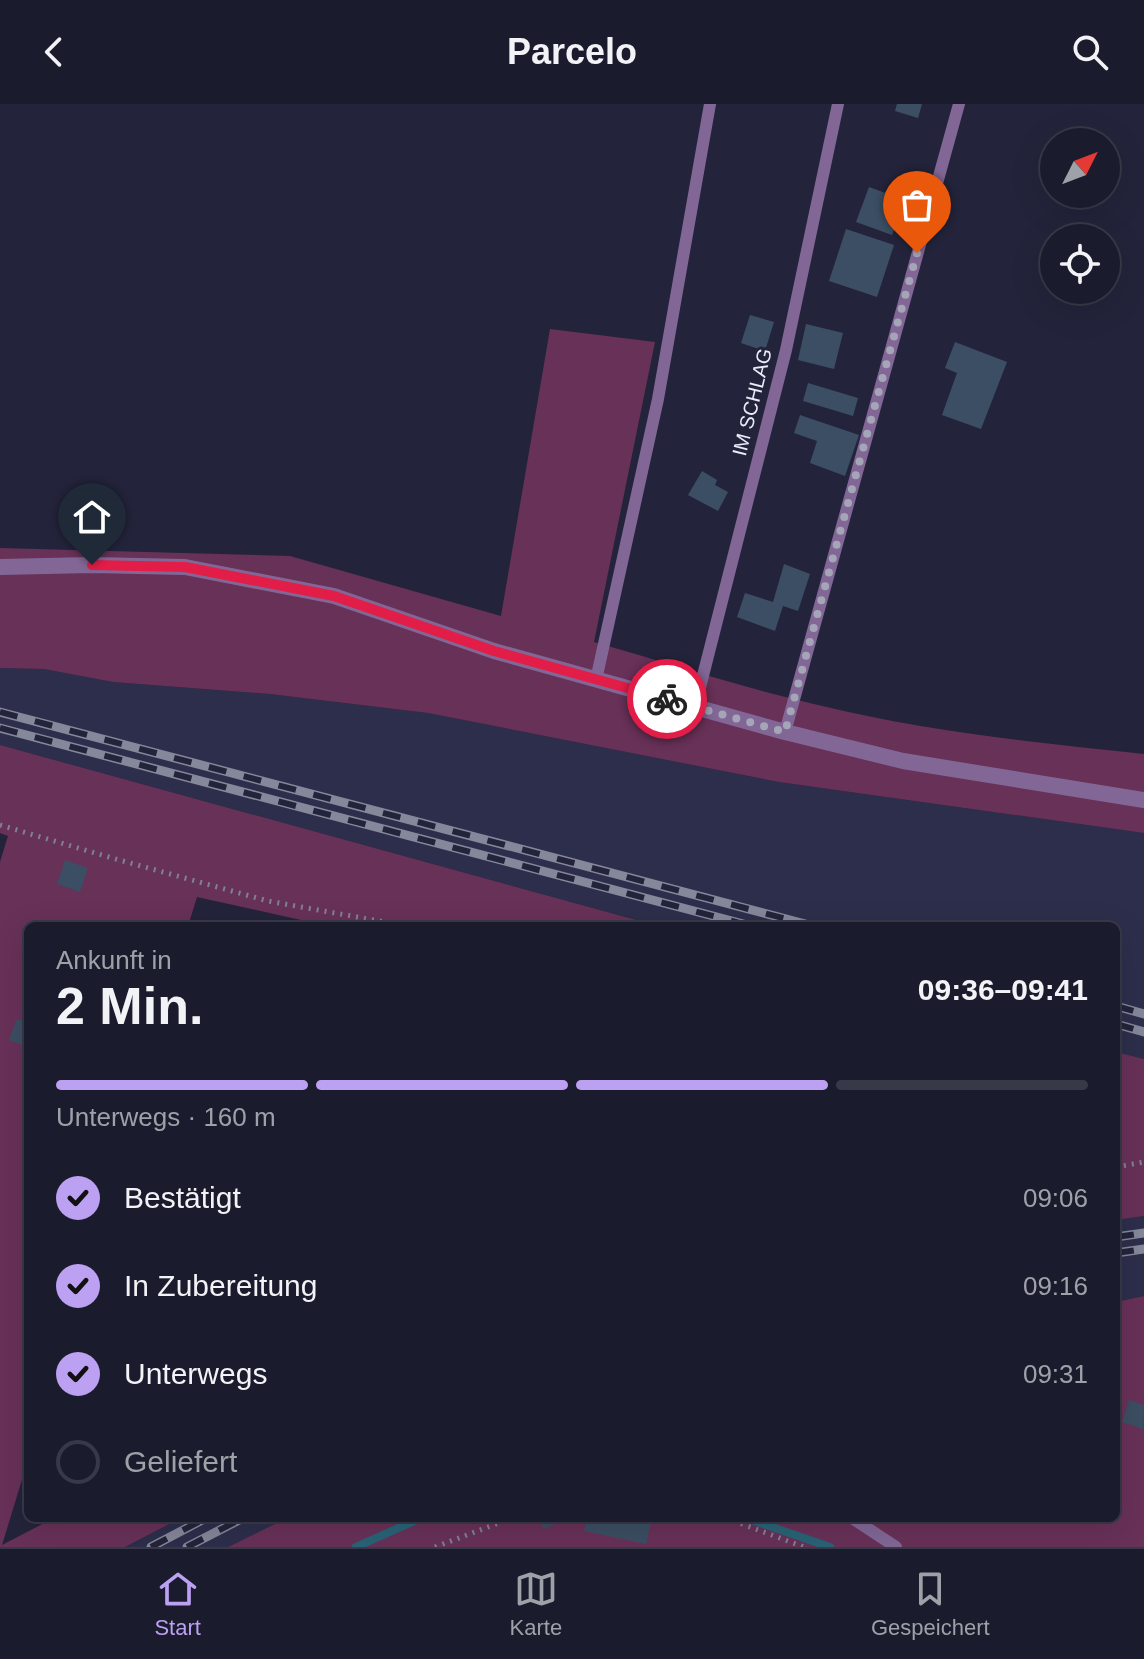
<!DOCTYPE html>
<html lang="de">
<head>
<meta charset="utf-8">
<style>
  body { margin:0; font-family:Arial,sans-serif; background:#272838; color:#f1f3f6; height:100vh; display:flex; flex-direction:column; font-size:30px; white-space:nowrap }
  * { box-sizing:border-box; margin:0 }
  p { font-size:26px; color:#9fa1a9 }
  .icon { flex:none; width:44px; height:44px; fill:none; stroke:currentColor; stroke-width:2; stroke-linecap:round; stroke-linejoin:round }
  .map { position:relative; flex:1; overflow:hidden }
  .drawer { position:absolute; left:24px; top:818px; width:1096px; height:600px; display:flex; flex-direction:column; background:#1a1b2c; border-radius:12px; box-shadow:0 8px 32px #0002,0 0 0 2px #383948 }
  .drawer>* { flex:none }
  .needle { width:52px; rotate:48deg }
  .tools { position:absolute; left:1040px; top:24px; display:grid; gap:16px }
  .tools a { display:grid; place-items:center; width:80px; height:80px; border-radius:50%; background:#1a1b2c; box-shadow:0 8px 32px #0002,0 0 0 2px #383948; font-size:40px }
  .pin { position:absolute; display:grid; place-items:center; width:68px; height:68px; color:#fff; margin:-82px -34px; border-radius:50% 50% 50% 0; rotate:-45deg; box-shadow:0 0 8px #0007 }
  .pin .icon { rotate:45deg }
  .courier { position:absolute; display:grid; place-items:center; width:80px; height:80px; margin:-40px; border:6px solid #e11d48; border-radius:50%; background:#fff; color:#222; box-shadow:0 2px 10px #0007 }
  .summary em { font-style:normal; font-weight:600 }
  .summary div { display:flex; flex-direction:column-reverse }
  .summary { display:flex; align-items:center; justify-content:space-between; height:136px; padding:0 32px }
  h1 { font-size:52px; font-weight:600; line-height:60px }
  .bar { display:grid; grid-template-columns:repeat(4,1fr); gap:12px 8px; align-content:center; height:96px; padding:0 32px }
  .bar i { height:10px; border-radius:6px; background:#383948 }
  .bar .selected { background:#bca0f2 }
  .bar p { grid-column:span 4 }
  ol { padding:0 32px; list-style:none }
  li { display:flex; align-items:center; gap:24px; height:88px }
  li p { margin-inline-start:auto }
  li .icon { padding:8px; border-radius:50%; background:#bca0f2; color:#111; stroke-width:4 }
  li:last-child { color:#9fa1a9 }
  li i { width:44px; height:44px; border:4px solid #383948; border-radius:50% }
  header { display:flex; justify-content:space-between; align-items:center; height:104px; padding:0 32px; background:#1a1b2c; font-size:36px; font-weight:600 }
  .tab-bar { display:flex; justify-content:space-around; align-items:center; height:112px; border-top:2px solid #383948; background:#1a1b2c; font-size:22px; color:#9fa1a9 }
  .tab-bar a { display:grid; justify-items:center; gap:4px }
  .tab-bar .selected { color:#bca0f2 }
  .map>svg:first-child { display:block }
</style>
</head>
<body>
<header><svg class="icon" aria-label="back" viewBox="0 0 24 24"><path d="M15 5l-7 7 7 7"/></svg>Parcelo<svg class="icon" aria-label="search" viewBox="0 0 24 24"><circle cx="10" cy="10" r="6"/><path d="M15 15l6 6"/></svg></header>
<div class="map">
<svg width="1144" height="1443" viewBox="0 0 1144 1443">
  <rect width="100%" height="100%" fill="#23243b"/>
  <g fill="#2d2e4b">
    <path d="M0,564L44,565L113,578L270,590L428,609L779,678L1144,729V955L1116,948V822H658L0,641Z"/>
    <path d="M1144,1112V1192L1116,1198V1116Z"/>
    <path d="M181,1414H287L228,1443H125Z"/>
  </g>
  <g fill="#683158">
    <path d="M550,225L655,238L594,538C668,559 743,584 818,601C925,627 1035,639 1144,650V729L779,678L428,609L270,590L113,578L44,565L0,564V444L290,452L501,512Z"/>
    <path d="M0,641L658,822H328L197,793L188,822H28V1356L2,1441L54,1414H181L125,1443H0V758L8,732L0,729Z"/>
    <path d="M1116,948L1144,955V1112L1116,1116Z"/>
    <path d="M1144,1192V1443H228L287,1414H1116V1198Z"/>
  </g>
  <g fill="none" stroke-linecap="round" stroke-linejoin="round">
    <g stroke="#296376" stroke-width="8">
      <path d="M746,1414L830,1443"/>
      <path d="M356,1443L421,1414"/>
    </g>
  </g>
  <g fill="#3c4e63">
    <path d="M897,0H922L918,14L895,7Z"/>
    <path d="M869,83L905,96L892,131L856,118Z"/>
    <path d="M846,125L894,141L877,193L829,177Z"/>
    <path d="M750,211L774,218L765,247L741,239Z"/>
    <path d="M806,220L843,229L834,265L798,256Z"/>
    <path d="M955,238L1007,258L981,325L942,311L957,269L945,264Z"/>
    <path d="M808,279L858,294L853,312L803,297Z"/>
    <path d="M800,311L859,331L845,372L810,359L817,337L794,329Z"/>
    <path d="M702,367L717,376L715,381L728,388L718,407L688,391Z"/>
    <path d="M784,460L810,470L798,507L783,502L775,527L737,513L745,489L773,498Z"/>
    <path d="M65,756L88,764L80,788L57,780Z"/>
    <path d="M17,915L28,919V943L9,936Z"/>
    <path d="M1129,1296L1144,1301L1143,1325L1122,1318Z"/>
    <path d="M540,1414H564L565,1416L543,1425Z"/>
    <path d="M587,1414H652L646,1440L584,1427Z"/>
  </g>
  <g fill="none" stroke-linecap="round" stroke-linejoin="round">
    <g stroke="#7f8194" stroke-width="5" stroke-dasharray="2 6" stroke-linecap="butt">
      <path d="M0,721L112,754L268,797L407,822"/>
      <path d="M1116,1063L1144,1058"/>
      <path d="M726,1414L804,1443"/>
      <path d="M435,1443L512,1414"/>
    </g>
    <g stroke="#826796" stroke-width="12">
      <path d="M596,576L658,295L710,0"/>
      <path d="M695,603L786,246L838,0"/>
      <path d="M785,628L959,0"/>
      <path d="M852,1414L896,1443"/>
    </g>
    <path stroke="#826796" stroke-width="16" d="M0,463L92,461L185,463L334,492L494,547L785,628L903,657L1144,696"/>
    <g stroke="#85879a" stroke-width="9">
      <g id="rail">
        <path d="M0,608L813,822"/>
        <path d="M0,624L751,822"/>
        <path d="M1116,902L1144,910"/>
        <path d="M1116,920L1144,928"/>
        <path d="M1116,1133L1144,1129"/>
        <path d="M1116,1149L1144,1145"/>
        <path d="M151,1443L206,1414"/>
        <path d="M187,1443L243,1414"/>
      </g>
    </g>
    <use href="#rail" stroke="#23243b" stroke-width="6" stroke-dasharray="18" stroke-linecap="butt"/>
  </g>
  <g fill="none" stroke-linecap="round" stroke-linejoin="round">
    <path stroke="#a4a6b8" stroke-width="8" stroke-dasharray="0 14.4" d="M667,595L785,628L917,149"/>
    <path stroke="#e11d48" stroke-width="10" d="M92,461L185,463L334,492L494,547L667,595"/>
  </g>
  <g text-anchor="middle" stroke-width="6" stroke-linejoin="round" paint-order="stroke">
    <g font-size="20" fill="#eaecfb" stroke="#23243b">
      <text transform="translate(752 298) rotate(-76)" y="7">IM SCHLAG</text>
    </g>
  </g>
</svg>
<div class="tools">
<a><svg class="needle" viewBox="-14 -14 28 28"><path d="M0-13l5 13h-10z" fill="#e53935"/><path d="M0 13l5-13h-10z" fill="#9fa1a9"/></svg></a>
<a><svg class="icon" aria-label="locate" viewBox="0 0 24 24"><circle cx="12" cy="12" r="6"/><path d="M12 2v4M12 18v4M2 12h4M18 12h4"/></svg></a>
</div>
<div class="pin" style="left:917px;top:149px;background:#ea580c"><svg class="icon" aria-label="bag" viewBox="0 0 24 24"><path d="M5 8h14l-1 12H6zM9 8a3 3 0 0 1 6 0"/></svg></div>
<div class="pin" style="left:92px;top:461px;background:#1f2937"><svg class="icon" aria-label="home" viewBox="0 0 24 24"><path d="M3 11l9-7 9 7M6 9v11h12V9"/></svg></div>
<div class="courier" style="left:667px;top:595px"><svg class="icon" aria-label="bike" viewBox="0 0 24 24"><circle cx="6" cy="16" r="4"/><circle cx="18" cy="16" r="4"/><path d="M6 16l4-8h5l3 8M10 8l3 8H6M13 5h3"/></svg></div>
<section class="drawer">
<div class="summary"><div><h1>2 Min.</h1><p>Ankunft in</p></div><em>09:36–09:41</em></div>
<div class="bar"><i class="selected"></i><i class="selected"></i><i class="selected"></i><i></i><p>Unterwegs · 160 m</p></div>
<ol>
<li><svg class="icon" aria-label="check" viewBox="0 0 24 24"><path d="M5 12l5 5 9-10"/></svg>Bestätigt<p>09:06</p></li>
<li><svg class="icon" aria-label="check" viewBox="0 0 24 24"><path d="M5 12l5 5 9-10"/></svg>In Zubereitung<p>09:16</p></li>
<li><svg class="icon" aria-label="check" viewBox="0 0 24 24"><path d="M5 12l5 5 9-10"/></svg>Unterwegs<p>09:31</p></li>
<li><i></i>Geliefert</li>
</ol>
</section>
</div>
<nav class="tab-bar">
<a class="selected"><svg class="icon" aria-label="home" viewBox="0 0 24 24"><path d="M3 11l9-7 9 7M6 9v11h12V9"/></svg>Start</a>
<a><svg class="icon" aria-label="map" viewBox="0 0 24 24"><path d="M3 6l6-2 6 2 6-2v14l-6 2-6-2-6 2zM9 4v14M15 6v14"/></svg>Karte</a>
<a><svg class="icon" aria-label="saved" viewBox="0 0 24 24"><path d="M7 4h10v16l-5-4-5 4z"/></svg>Gespeichert</a>
</nav>
</body>
</html>
